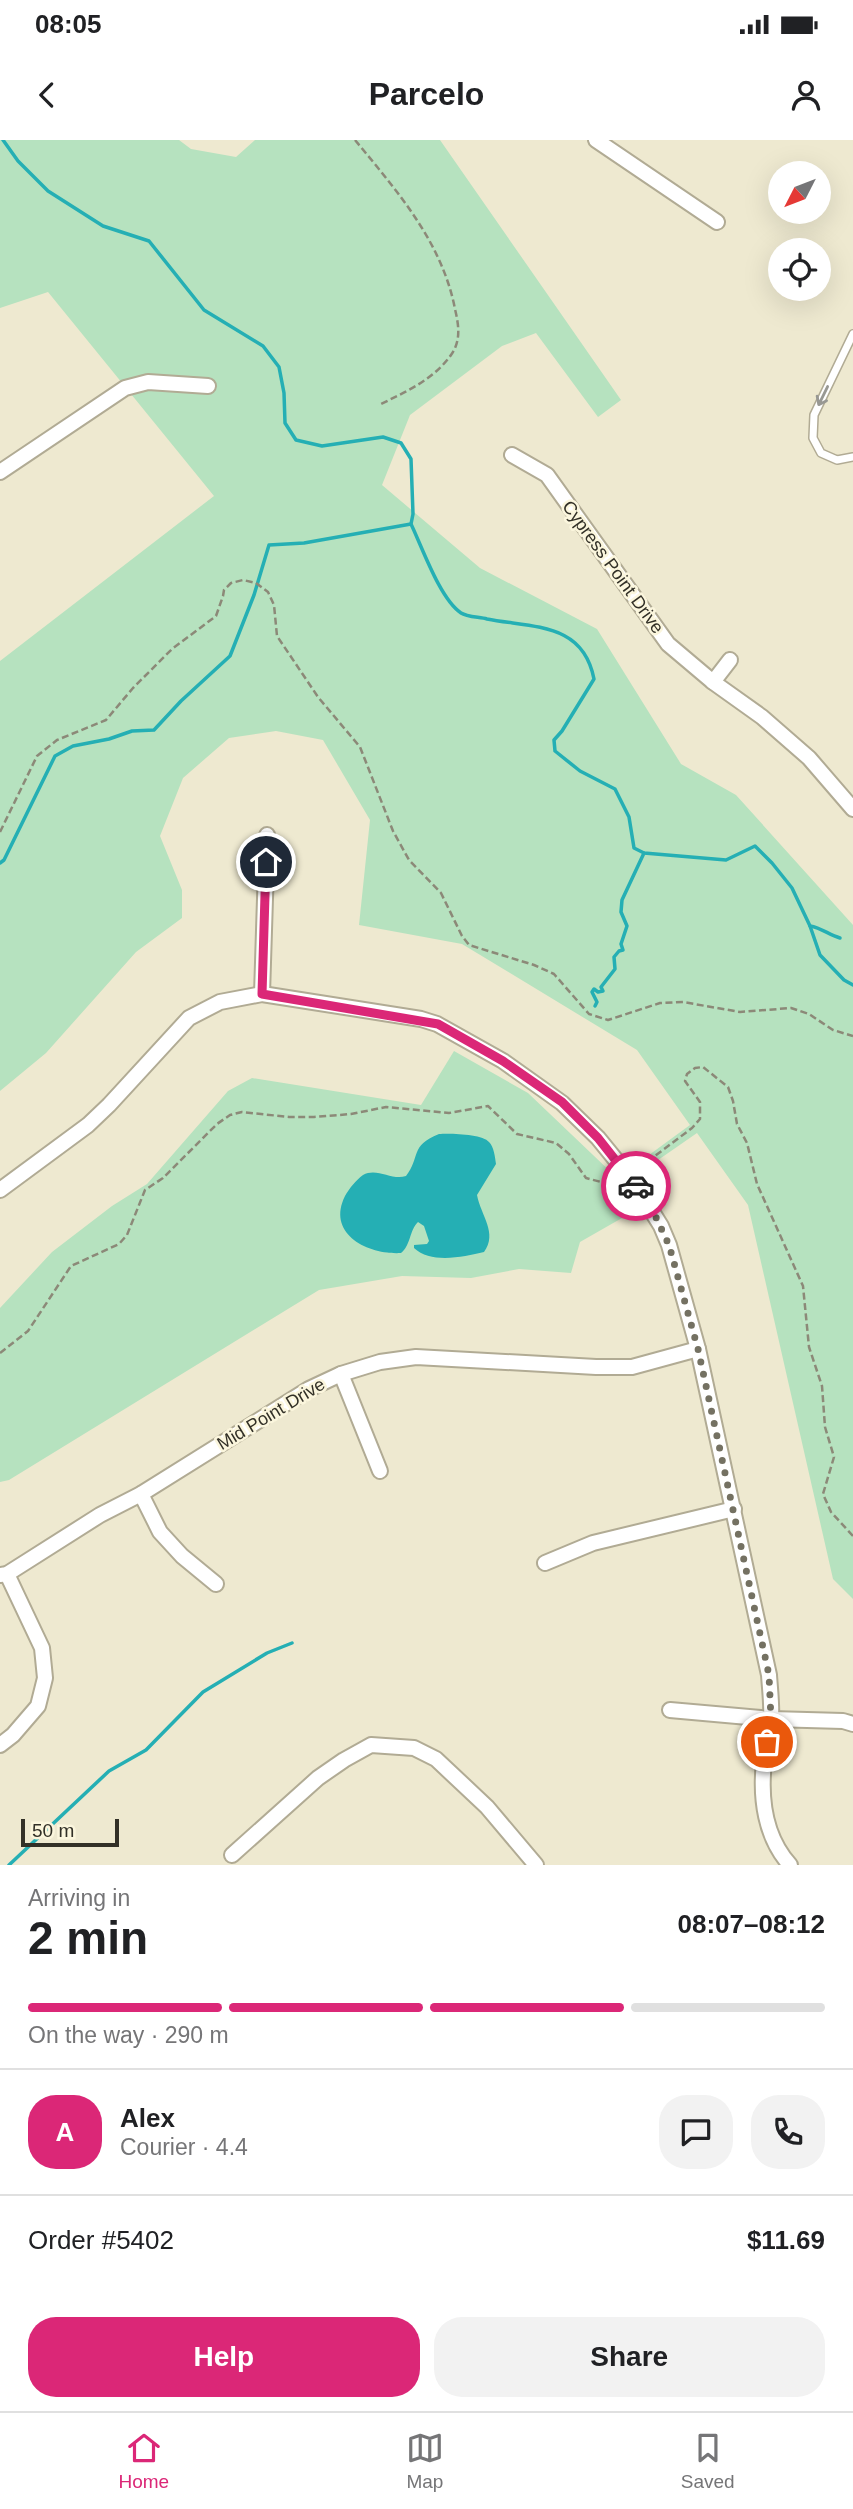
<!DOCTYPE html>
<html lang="en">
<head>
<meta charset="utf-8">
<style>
  body { margin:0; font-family:Helvetica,sans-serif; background:#f2f2f2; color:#202124; height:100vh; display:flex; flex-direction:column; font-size:26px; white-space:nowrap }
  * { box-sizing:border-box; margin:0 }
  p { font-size:23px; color:#757577 }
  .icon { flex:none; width:38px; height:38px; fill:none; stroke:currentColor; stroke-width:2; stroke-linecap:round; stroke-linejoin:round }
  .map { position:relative; height:1725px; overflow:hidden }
  .side { display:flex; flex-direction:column; background:#fff; flex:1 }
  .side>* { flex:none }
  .needle { width:46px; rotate:228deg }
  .buttons { position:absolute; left:768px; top:21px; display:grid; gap:14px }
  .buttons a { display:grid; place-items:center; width:63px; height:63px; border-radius:50%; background:#fff; box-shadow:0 7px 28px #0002; font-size:35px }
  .scale { position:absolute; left:21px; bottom:18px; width:98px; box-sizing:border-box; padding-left:7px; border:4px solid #323027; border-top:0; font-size:19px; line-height:24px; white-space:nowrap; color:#323027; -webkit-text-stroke:5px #fbf6dd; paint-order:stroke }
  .pin { position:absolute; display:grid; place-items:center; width:60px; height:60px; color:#fff; margin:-30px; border:4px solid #fff; border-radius:50%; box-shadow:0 2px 7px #0007 }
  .courier { position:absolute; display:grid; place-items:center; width:70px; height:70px; margin:-35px; border:5px solid #db2777; border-radius:50%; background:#fff; color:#222; box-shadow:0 2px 9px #0007 }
  .head em { font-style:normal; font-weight:600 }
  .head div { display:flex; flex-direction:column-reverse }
  .head { display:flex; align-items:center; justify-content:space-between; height:119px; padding:0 28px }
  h1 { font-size:46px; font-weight:600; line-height:52px }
  .bar { display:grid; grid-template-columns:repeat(4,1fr); gap:10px 7px; align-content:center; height:84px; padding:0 28px }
  .bar i { height:9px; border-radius:5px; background:#e0e0e0 }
  .bar .selected { background:#db2777 }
  .bar p { grid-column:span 4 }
  .line { display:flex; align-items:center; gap:18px; padding:0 28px; border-top:2px solid #e0e0e0 }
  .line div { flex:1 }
  .round { display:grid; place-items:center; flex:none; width:74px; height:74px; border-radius:28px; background:#f2f2f2 }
  .action { display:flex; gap:14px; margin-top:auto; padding:14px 28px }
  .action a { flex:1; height:80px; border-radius:28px; background:#db2777; color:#fff; font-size:28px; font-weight:600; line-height:80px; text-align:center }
  .action a+a { background:#f2f2f2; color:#202124 }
  .status { display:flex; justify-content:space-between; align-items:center; height:49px; padding:0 35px; background:#fff; direction:ltr }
  .status svg { height:19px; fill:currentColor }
  header { display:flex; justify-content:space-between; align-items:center; height:91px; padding:0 28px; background:#fff; font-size:32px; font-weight:600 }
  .tabs { display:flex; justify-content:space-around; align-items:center; height:98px; border-top:2px solid #e0e0e0; background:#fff; font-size:19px; color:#757577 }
  .tabs a { display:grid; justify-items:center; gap:4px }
  .tabs .selected { color:#db2777 }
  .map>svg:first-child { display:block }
</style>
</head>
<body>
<div class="status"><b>08:05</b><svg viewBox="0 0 49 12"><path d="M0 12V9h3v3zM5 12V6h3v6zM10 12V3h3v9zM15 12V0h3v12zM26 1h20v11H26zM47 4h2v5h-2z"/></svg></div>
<header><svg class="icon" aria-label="back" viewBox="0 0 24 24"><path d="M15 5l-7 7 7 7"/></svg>Parcelo<svg class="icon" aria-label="person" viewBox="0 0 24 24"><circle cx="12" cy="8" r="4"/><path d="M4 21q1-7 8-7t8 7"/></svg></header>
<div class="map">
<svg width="853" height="1725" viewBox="0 0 853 1725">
  <rect width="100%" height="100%" fill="#eee9d0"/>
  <path fill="#b6e2bf" d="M0,0H179L191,9L236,17L255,0H440L621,260L598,277L536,193L502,206L410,275L382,345L480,428L597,489L681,624L736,655L853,785V1459L833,1439L748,1065L697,993L622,1045L636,1070L580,1102L571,1133L519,1129L471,1138L402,1136L319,1150L9,1340L0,1342V1168L52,1112L112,1066L147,1044L228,951L252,938L421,965L454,911L528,953L614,1035L638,1023L690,985L637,910L462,804L359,785L370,680L323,600L276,591L229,598L183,638L160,696L182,750V778L136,812L46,913L0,951V521L214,356L48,152L0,168Z"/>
  <path fill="#25afb4" d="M439,994C449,993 483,994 489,1002C494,1007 495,1017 496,1024L477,1055C481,1076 498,1093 484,1112C463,1117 431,1124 414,1108V1105L427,1104L429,1101L424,1086L418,1082C409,1091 411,1105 401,1113C368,1115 326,1094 345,1056C349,1049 356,1040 363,1035C377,1027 392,1041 406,1036C421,1017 409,1006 439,994Z"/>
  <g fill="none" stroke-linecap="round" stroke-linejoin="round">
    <g stroke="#25afb4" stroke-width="3.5">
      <path d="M3,0L18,21L48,51L103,86L149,101L204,170L263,206L279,227L284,253L285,283L296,300L322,306L383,297L401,303L411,319L413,374L411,384C422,407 440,459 461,473C467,477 480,477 487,479C533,488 583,482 594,539L562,591L554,600L555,611L580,631L615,649L629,677L634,708L644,713L726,720L755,706L772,723L792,748L810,786L820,815L844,840L853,845"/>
      <path d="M0,723L4,720L55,616L73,606L109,599L132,591L154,590L181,561L230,516L254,455L269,405L304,403L411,384"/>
      <path d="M810,786C822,788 829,795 840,798"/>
      <path d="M595,866L597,862L592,852L594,849L598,852L603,851L601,847L615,829L614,817L619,811L623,810L621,804L627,786L621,772L622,760L644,713"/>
      <path d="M9,1725L109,1631L146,1610L203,1552L267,1513L292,1503"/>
    </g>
    <g stroke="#b1ab94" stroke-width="10">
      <path id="lane" d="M853,194L814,275L813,298L821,313L837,320L853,317"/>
    </g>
    <g stroke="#b1ab94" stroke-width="18">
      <g id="street">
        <path d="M596,0L717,82"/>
        <path d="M512,315L547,335L668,504L713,542L762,577L809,618L853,669"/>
        <path d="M0,332L125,248L148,242L208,246"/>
        <path d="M713,542L730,520"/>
        <path d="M262,854L267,695"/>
        <path d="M0,1050L88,985L109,965L189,878L220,862L262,854L421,879L437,884L503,921L562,963L598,998L633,1041L661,1086L669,1105L698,1209L769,1535C770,1550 772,1565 771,1579C770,1593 766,1608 764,1622C760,1658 765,1697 790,1725"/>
        <path d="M341,1234L380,1331"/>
        <path d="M141,1354L160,1392L182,1416L216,1444"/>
        <path d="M545,1423L593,1403L734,1369"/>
        <path d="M0,1435L7,1434L100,1375L141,1354L309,1249L341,1234L380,1222L416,1217L596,1227H632L698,1209"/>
        <path d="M670,1570L771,1579L843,1581L853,1584"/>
        <path d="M0,1605L13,1595L38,1566L45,1538L42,1508L7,1434"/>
        <path d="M232,1715L318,1638L344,1620L371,1605L414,1608L436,1619L487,1667L536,1725"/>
      </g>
    </g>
    <g stroke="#8c8978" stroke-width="2.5" stroke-dasharray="7 3.5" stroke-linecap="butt">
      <path d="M355,0C397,51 442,102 455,169C459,186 461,201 451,215C433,240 407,251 381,264"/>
      <path d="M0,692L37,616L57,600L106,580L133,548L172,509L216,476L223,456L224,450L231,443L243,440L256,443L268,452L274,465L277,496L318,557L360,607L393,691L409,720L441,753L462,796L469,805L534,825L554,834L589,874L608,880L660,863L683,862L740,872L791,868L809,874L833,890L853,896"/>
      <path d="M639,1028L692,988L700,979V962L685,941L687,934L695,928L703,927L728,947L733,961L737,984L747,1003L757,1044L803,1146L809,1207L822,1246L825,1287L834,1317L823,1354L831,1372L853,1396"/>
      <path d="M0,1213L28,1191L71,1126L119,1104L127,1095L145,1050L163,1038L217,984L230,975L242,972L289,977H314L351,974L386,967L449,973L488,966L517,994L556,1003L569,1014L586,1038L601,1042L614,1039"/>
    </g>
    <use href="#lane" stroke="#fff" stroke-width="7"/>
    <use href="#street" stroke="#fff" stroke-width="14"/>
  </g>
  <defs><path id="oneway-shaft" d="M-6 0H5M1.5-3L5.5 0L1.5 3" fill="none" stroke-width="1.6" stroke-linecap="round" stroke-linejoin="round" transform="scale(1.75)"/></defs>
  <use stroke="#989893" href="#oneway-shaft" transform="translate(823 256) rotate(116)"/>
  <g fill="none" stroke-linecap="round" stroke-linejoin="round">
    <path stroke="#747162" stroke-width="7" stroke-dasharray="0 12.6" d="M636,1046L652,1069L669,1105L698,1209L769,1535L771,1579L767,1602"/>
    <path stroke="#db2777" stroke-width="9" d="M266,722L262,854L438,884L503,921L562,962L598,998L636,1046"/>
  </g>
  <g text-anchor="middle" stroke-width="5" stroke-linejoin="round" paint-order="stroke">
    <g font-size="18" fill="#323027" stroke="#fbf6dd">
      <text transform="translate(613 427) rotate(54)" y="6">Cypress Point Drive</text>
      <text transform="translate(271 1274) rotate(-31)" y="6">Mid Point Drive</text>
    </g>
  </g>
</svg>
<div class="buttons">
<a><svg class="needle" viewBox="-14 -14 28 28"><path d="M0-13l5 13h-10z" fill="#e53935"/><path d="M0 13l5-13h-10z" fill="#757577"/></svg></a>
<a><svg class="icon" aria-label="locate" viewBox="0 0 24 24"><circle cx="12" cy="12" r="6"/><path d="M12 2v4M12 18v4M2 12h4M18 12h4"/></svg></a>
</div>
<div class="scale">50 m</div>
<div class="pin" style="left:767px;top:1602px;background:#ea580c"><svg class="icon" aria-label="bag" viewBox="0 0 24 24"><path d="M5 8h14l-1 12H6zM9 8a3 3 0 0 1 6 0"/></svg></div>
<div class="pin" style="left:266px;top:722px;background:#1f2937"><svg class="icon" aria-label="home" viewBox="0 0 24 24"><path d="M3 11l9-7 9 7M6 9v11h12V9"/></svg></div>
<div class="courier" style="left:636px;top:1046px"><svg class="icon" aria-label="car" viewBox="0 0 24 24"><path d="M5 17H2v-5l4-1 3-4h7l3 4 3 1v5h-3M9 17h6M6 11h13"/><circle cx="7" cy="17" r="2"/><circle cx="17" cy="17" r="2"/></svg></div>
</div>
<section class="side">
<div class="head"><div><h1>2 min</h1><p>Arriving in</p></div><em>08:07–08:12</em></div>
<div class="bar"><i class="selected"></i><i class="selected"></i><i class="selected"></i><i></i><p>On the way · 290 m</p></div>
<div class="line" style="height:126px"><b class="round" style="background:#db2777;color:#fff">A</b><div><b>Alex</b><p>Courier · 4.4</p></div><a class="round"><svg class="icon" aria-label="chat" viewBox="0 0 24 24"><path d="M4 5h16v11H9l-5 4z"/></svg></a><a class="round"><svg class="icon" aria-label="phone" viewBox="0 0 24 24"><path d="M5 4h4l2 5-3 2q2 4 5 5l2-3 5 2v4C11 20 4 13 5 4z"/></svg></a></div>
<div class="line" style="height:91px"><div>Order #5402</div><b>$11.69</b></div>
<div class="action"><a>Help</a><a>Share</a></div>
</section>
<nav class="tabs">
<a class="selected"><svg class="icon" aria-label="home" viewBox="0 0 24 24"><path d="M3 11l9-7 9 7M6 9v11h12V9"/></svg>Home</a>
<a><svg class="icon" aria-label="map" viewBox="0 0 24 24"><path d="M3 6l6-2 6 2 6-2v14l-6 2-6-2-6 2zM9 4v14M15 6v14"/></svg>Map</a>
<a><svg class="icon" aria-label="saved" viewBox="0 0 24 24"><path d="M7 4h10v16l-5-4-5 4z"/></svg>Saved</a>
</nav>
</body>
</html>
